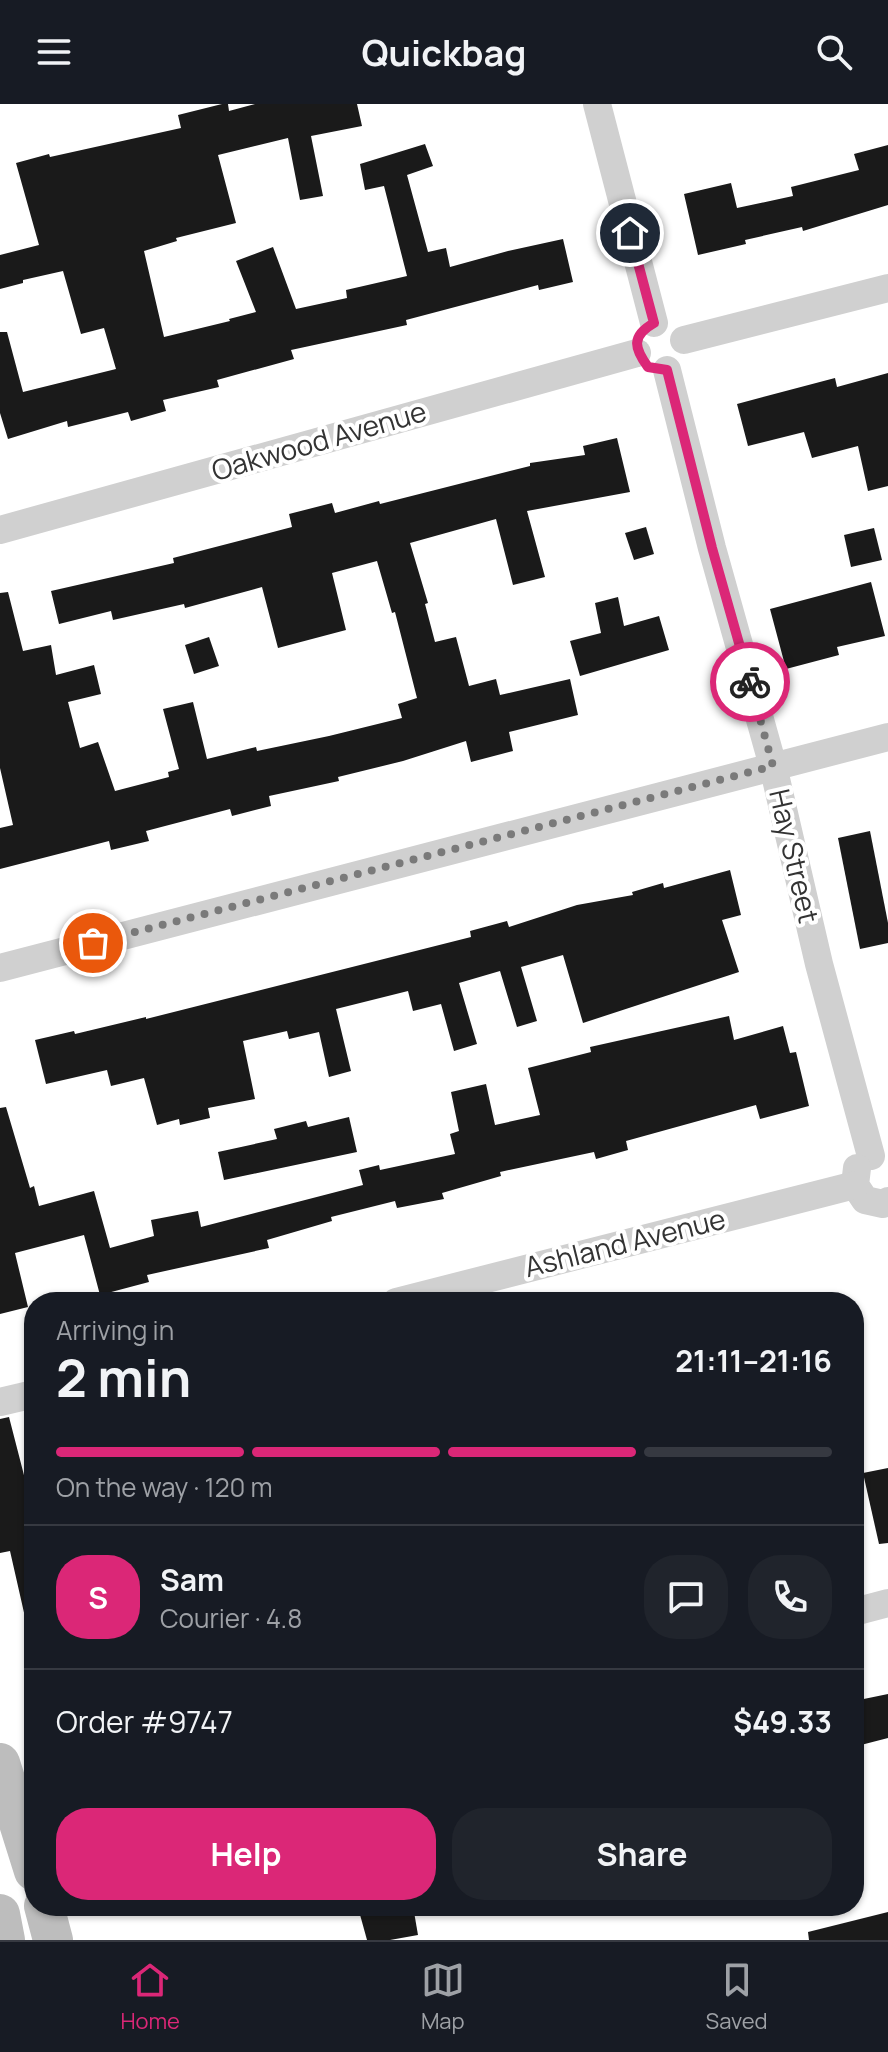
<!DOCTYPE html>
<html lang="en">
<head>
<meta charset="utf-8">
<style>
  body { margin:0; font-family:Manrope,sans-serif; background:#20242c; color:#f1f3f6; height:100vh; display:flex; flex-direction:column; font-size:30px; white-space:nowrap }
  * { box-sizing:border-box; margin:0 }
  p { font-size:26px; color:#9ea1a6 }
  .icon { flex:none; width:44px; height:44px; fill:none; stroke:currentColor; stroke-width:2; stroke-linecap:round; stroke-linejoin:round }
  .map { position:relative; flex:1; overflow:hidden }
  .drawer { position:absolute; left:24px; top:1188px; width:840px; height:624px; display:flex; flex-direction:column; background:#171b24; border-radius:32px; box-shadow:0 2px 6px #0004 }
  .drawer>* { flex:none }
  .pin { position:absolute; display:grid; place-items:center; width:68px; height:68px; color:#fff; margin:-34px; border:4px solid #fff; border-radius:50%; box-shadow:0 2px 8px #0007 }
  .courier { position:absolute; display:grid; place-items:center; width:80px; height:80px; margin:-40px; border:6px solid #db2777; border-radius:50%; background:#fff; color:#222; box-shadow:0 2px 10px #0007 }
  .headline em { font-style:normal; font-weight:700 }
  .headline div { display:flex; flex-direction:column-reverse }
  .headline { display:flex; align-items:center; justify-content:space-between; height:136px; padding:0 32px }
  h1 { font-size:52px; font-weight:700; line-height:60px }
  .bar { display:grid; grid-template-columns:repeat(4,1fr); gap:12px 8px; align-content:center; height:96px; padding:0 32px }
  .bar i { height:10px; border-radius:6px; background:#363941 }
  .bar .on { background:#db2777 }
  .bar p { grid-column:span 4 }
  .line { display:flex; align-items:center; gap:20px; padding:0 32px; border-top:2px solid #363941 }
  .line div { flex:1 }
  .round { display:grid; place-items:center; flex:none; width:84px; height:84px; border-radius:32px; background:#20242c }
  .button { display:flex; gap:16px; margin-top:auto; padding:16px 32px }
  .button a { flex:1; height:92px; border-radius:32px; background:#db2777; color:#fff; font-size:32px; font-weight:700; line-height:92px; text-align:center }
  .button a+a { background:#20242c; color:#f1f3f6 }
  header { display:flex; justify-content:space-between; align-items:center; height:104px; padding:0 32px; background:#171b24; font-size:36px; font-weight:700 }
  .tabs { display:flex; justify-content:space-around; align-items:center; height:112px; border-top:2px solid #363941; background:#171b24; font-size:22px; color:#9ea1a6 }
  .tabs a { display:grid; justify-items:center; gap:4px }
  .tabs .on { color:#db2777 }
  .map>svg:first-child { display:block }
</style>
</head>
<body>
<header><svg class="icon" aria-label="menu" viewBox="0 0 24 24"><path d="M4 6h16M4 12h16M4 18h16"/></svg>Quickbag<svg class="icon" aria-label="search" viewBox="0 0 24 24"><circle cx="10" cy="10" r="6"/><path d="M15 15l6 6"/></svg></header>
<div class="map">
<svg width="888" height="1836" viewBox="0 0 888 1836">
  <rect width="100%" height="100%" fill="#fff"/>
  <g fill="#1a1a1a">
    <path d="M222,0H228L229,7L255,0H357L362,22L311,32L323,92L300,96L288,34L218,51L236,119L176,134L177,137L144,147L164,233L230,217L229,215L256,208L236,157L273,143L296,205L347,194L346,186L407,172L384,82L365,86L360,60L425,40L433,62L407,71L428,148L446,144L450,163L508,147L563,135L573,178L539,186L538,181L406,216L407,221L291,246L294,255L217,276L219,283L163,296L166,307L131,317L128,308L68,323L67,317L8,335L0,309V228H7L23,288L116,265L104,224L81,230L63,167L23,176V179L0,185V151L39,141L16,59L49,50L50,53L181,24L178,11Z"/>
    <path d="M888,41V101L803,127L802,123L745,136L746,140L698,151L684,90L731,79L737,104L793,92L791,83L859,66L854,50Z"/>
    <path d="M888,269V382L868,387L858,342L812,354L804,328L748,342L737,300L835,274L837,283Z"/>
    <path d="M617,334L630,388L527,407L545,473L513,481L496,415L410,439L428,499L425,500L435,538L456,533L469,582L496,575L500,591L570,575L578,611L509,628L513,647L471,658L466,637L403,657L338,673L339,677L269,692L271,702L232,712L230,705L146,727L149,737L111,746L109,737L0,765V724L13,721L0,664V489L8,488L23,547L51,541L56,571L94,561L101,590L68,598L80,644L98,638L115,687L169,673L168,668L179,665L163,605L193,598L207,655L256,643L257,647L329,632L402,614L398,600L417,594L395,508L392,509L377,457L332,469L346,526L278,544L262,483L185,504L184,500L113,516L111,507L59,520L51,487L174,459L173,454L292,423L289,410L332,399L335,409L379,397L380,400L530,362V359L585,351L583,342Z"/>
    <path d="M646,423L654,450L634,456L625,429Z"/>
    <path d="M874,424L882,456L851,463L844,431Z"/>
    <path d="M871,478L885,532L837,543L839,551L786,565L770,505Z"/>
    <path d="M618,493L624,522L659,512L669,546L580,572L570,537L601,529L595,499Z"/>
    <path d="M209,533L219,562L194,570L185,541Z"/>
    <path d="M870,727L888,819V839L860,845L838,734Z"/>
    <path d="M730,766L741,811L722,816L739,868L583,919L563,851L521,863L537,917L517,923L500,867L459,879L477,940L454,947L441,900L413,907L408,887L336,905L351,967L329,973L319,928L289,935L287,927L243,937L255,995L208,1004L210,1014L180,1021L179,1015L157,1021L144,974L111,982L107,966L46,980L35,936L74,927L75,930L146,913V915L471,833L470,827L507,817L509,823L577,801L633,791L632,788L663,779L664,784Z"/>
    <path d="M729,912L734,936L783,922L790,949L796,948L809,1002L760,1015L756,1001L626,1037L628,1046L596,1055L594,1048L500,1068L501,1072L442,1089L444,1095L397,1104L395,1097L331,1113L332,1117L267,1136L269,1144L147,1171L149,1178L100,1191L84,1131L15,1149L28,1203L0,1210V1004L6,1003L30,1084L34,1082L39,1102L94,1087L110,1144L154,1132L151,1116L198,1107L201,1123L363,1081L359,1066L379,1061L380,1066L455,1050L450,1030L459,1027L451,988L486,980L495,1021L540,1011L528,964L591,948L590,943Z"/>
    <path d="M349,1013L357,1048L224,1076L218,1048L277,1035L274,1025L306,1017L308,1023Z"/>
    <path d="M9,1313L34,1410V1512L25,1513L10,1447L0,1449V1315Z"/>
    <path d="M888,1364V1439L879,1440L863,1369Z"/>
    <path d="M888,1590V1634L857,1642L854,1597Z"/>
    <path d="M377,1802H413L418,1831L390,1836H367L359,1807Z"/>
    <path d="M888,1808V1836H809L808,1828Z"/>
  </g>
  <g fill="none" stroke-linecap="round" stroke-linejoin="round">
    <g stroke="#d0d0d0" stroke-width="28">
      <path d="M597,0L654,219"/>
      <path d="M684,236L888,184"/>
      <path d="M667,266L712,444L773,662L819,860L871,1052"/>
      <path d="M0,426L637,249"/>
      <path d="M0,864L888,633"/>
      <path d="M857,1064L855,1081L865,1096L883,1100L888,1097"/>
      <path d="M396,1198L855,1081"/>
      <path d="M0,1298L34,1290"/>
      <path d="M854,1508L888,1499"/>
    </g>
    <g stroke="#bdbdbd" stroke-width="40">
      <path d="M0,1659L34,1767"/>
      <path d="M44,1802L53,1836"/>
      <path d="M0,1810L5,1836"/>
    </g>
  </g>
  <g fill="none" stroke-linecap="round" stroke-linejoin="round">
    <path stroke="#7a7a7a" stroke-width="8" stroke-dasharray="0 14.4" d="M93,839L773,662L750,578"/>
    <path stroke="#db2777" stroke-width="10" d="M630,129L654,219C631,232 634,244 648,263L667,266L712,444L750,578"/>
  </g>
  <g text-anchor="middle" stroke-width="8" stroke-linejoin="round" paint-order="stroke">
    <g font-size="28" fill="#333" stroke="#fff">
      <text transform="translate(319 337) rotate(-16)" y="10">Oakwood Avenue</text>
      <text transform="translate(794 752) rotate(77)" y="10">Hay Street</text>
      <text transform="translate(625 1139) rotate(-14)" y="10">Ashland Avenue</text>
    </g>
  </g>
</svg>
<div class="pin" style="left:93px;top:839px;background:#ea580c"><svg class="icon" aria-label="bag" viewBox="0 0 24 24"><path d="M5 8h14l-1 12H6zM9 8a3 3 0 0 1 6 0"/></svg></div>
<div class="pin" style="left:630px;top:129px;background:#1f2937"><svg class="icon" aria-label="home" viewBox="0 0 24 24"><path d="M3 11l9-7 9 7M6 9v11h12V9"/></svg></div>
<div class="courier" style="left:750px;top:578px"><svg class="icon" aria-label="bike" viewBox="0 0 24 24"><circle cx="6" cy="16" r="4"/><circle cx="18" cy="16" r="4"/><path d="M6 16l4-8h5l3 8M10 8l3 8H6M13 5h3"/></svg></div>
<section class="drawer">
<div class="headline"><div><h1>2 min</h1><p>Arriving in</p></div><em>21:11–21:16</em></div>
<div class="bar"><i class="on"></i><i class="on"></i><i class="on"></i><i></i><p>On the way · 120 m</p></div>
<div class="line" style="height:144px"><b class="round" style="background:#db2777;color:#fff">S</b><div><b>Sam</b><p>Courier · 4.8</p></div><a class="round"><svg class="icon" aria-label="chat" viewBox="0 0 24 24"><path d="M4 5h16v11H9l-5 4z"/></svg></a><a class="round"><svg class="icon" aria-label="phone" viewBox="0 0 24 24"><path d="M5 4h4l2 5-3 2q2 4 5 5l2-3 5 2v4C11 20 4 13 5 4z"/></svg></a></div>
<div class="line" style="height:104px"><div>Order #9747</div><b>$49.33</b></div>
<div class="button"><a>Help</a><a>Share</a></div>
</section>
</div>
<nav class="tabs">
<a class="on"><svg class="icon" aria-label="home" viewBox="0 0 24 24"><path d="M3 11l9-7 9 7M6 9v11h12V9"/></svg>Home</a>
<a><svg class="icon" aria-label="map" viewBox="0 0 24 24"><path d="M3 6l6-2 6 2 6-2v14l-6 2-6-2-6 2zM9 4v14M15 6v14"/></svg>Map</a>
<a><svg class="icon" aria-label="saved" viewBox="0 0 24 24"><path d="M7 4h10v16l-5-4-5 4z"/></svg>Saved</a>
</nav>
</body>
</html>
